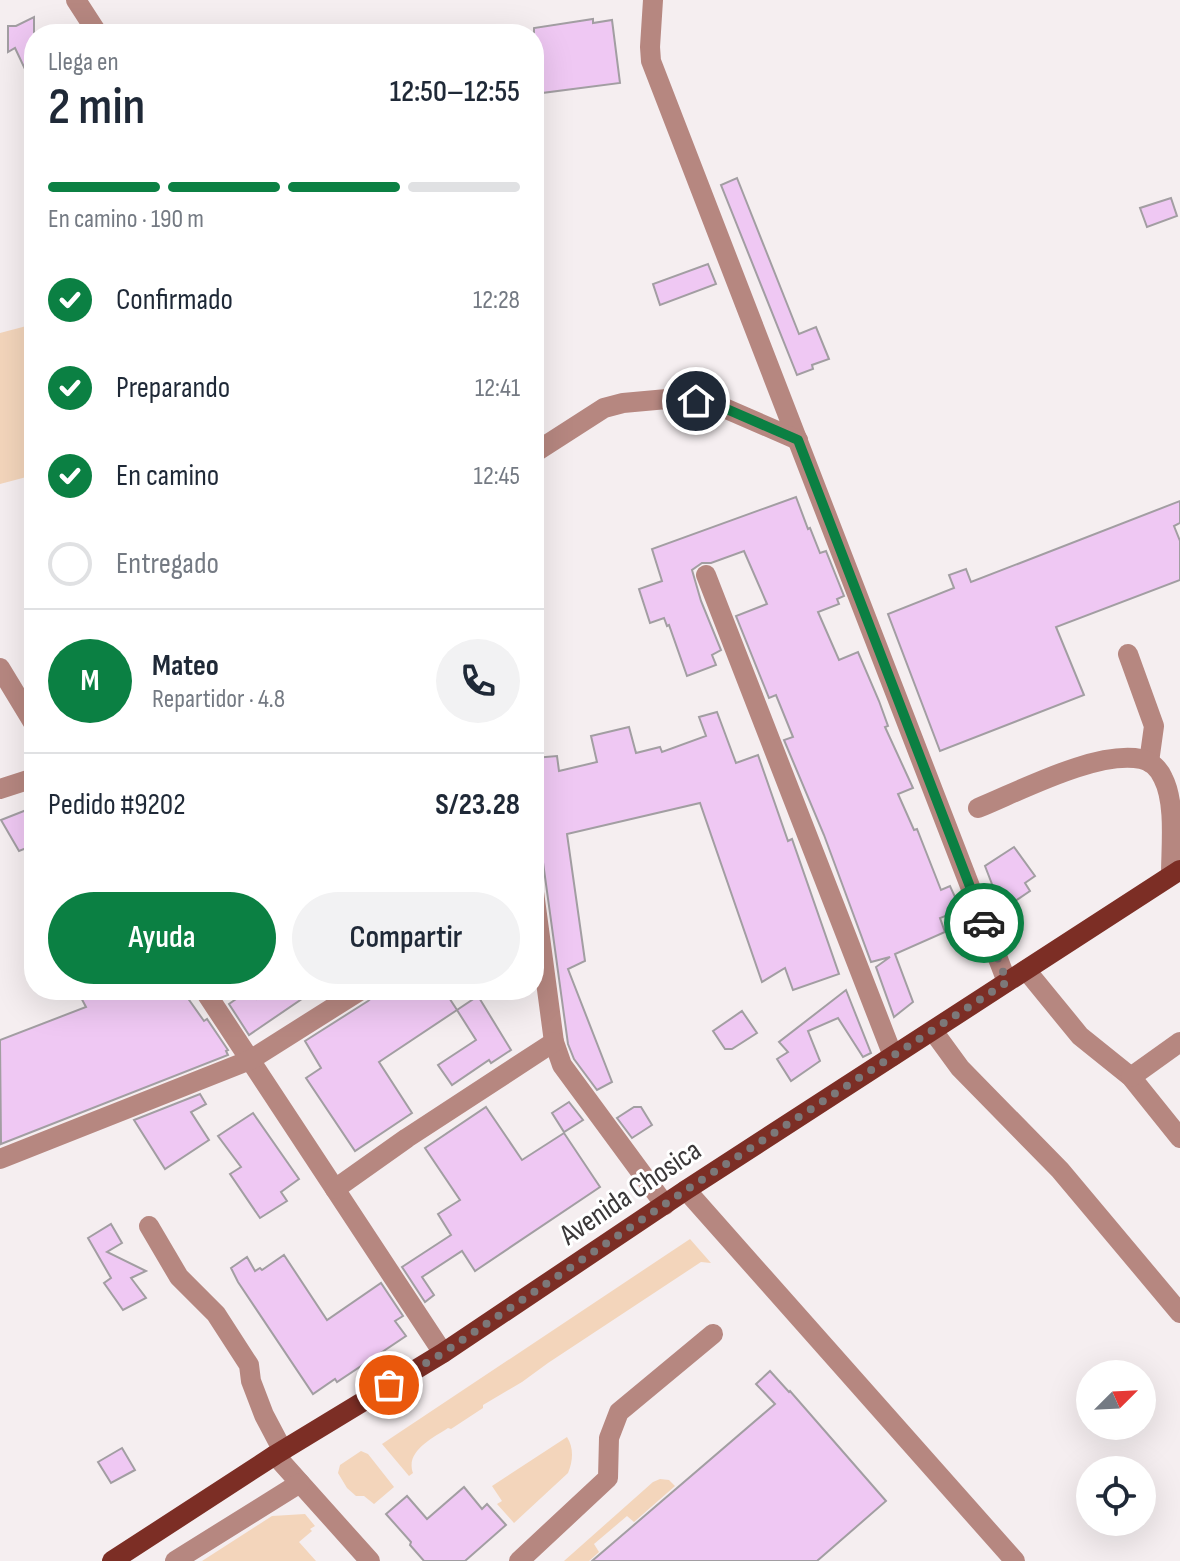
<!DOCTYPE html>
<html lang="es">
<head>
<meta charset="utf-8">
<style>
  body { margin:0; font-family:"Sofia Sans Condensed",sans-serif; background:#f2f2f3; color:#1f2937; height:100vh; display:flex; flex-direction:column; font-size:30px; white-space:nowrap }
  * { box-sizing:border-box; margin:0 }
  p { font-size:26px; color:#747a83 }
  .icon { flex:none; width:44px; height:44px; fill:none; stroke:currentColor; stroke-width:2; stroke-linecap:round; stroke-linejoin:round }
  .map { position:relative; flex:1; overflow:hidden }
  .sheet { position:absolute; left:24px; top:24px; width:520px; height:976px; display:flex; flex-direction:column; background:#fff; border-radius:32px; box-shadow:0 8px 32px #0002 }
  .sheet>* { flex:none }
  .needle { width:52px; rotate:66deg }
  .fabs { position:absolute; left:1076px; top:1360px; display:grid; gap:16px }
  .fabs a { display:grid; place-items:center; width:80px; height:80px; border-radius:50%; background:#fff; box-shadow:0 8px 32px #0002; font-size:40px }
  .pin { position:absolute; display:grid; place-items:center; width:68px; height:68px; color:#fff; margin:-34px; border:4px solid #fff; border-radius:50%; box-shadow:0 2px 8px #0007 }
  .courier { position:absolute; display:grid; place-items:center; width:80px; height:80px; margin:-40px; border:6px solid #0b8043; border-radius:50%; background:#fff; color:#222; box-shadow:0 2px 10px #0007 }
  .head em { font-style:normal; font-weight:600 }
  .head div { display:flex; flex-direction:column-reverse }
  .head { display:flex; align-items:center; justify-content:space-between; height:136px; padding:0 24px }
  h1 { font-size:52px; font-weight:600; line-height:60px }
  .bar { display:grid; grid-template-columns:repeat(4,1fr); gap:12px 8px; align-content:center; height:96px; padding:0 24px }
  .bar i { height:10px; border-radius:6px; background:#e0e1e3 }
  .bar .on { background:#0b8043 }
  .bar p { grid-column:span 4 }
  .line { display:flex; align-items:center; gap:20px; padding:0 24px; border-top:2px solid #e0e1e3 }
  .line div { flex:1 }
  .round { display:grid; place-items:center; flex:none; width:84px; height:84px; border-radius:42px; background:#f2f2f3 }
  ol { padding:0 24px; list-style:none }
  li { display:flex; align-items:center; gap:24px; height:88px }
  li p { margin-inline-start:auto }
  li .icon { padding:8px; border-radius:50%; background:#0b8043; color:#fff; stroke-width:4 }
  li:last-child { color:#747a83 }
  li i { width:44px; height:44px; border:4px solid #e0e1e3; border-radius:50% }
  .primary-button { display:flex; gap:16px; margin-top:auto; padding:16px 24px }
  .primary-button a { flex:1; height:92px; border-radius:48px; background:#0b8043; color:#fff; font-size:32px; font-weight:600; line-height:92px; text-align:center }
  .primary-button a+a { background:#f2f2f3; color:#1f2937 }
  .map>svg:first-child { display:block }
</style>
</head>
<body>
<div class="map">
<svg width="1180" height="1561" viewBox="0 0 1180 1561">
  <rect width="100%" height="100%" fill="#f5eef0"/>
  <g fill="#f3d5bb">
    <path d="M34,324V475L0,484V333Z"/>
    <path d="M690,1239L711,1263L701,1262L548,1363L522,1382L483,1405V1408L451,1429L448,1428C433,1438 405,1451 413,1473L409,1476L382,1444Z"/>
    <path d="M567,1437C574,1448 573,1461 568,1473L514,1523L497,1504L502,1501L492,1486Z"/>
    <path d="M361,1451L368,1454L394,1487L374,1504L364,1496H356L347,1488L338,1473L340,1465Z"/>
    <path d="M660,1479L669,1480L675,1486L634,1522L627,1516L594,1544L599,1552L589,1561H564L653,1482Z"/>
    <path d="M305,1514L315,1526L310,1529L312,1531L299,1542L316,1561H202L272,1516Z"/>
  </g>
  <g fill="#efc8f3" stroke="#a29ea2" stroke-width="2">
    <path d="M34,17V88L15,48L8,52V26H16Z"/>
    <path d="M593,19V23L612,20L620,83L534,94V28Z"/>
    <path d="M737,178L799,334L816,327L829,359L812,365L813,369L797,375L721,185Z"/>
    <path d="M1171,198L1177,216L1147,227L1140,208Z"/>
    <path d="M708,264L716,284L660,305L653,284Z"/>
    <path d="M796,497L808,529L810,528L820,553L826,551L844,596L837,599L839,604L818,612L839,660L858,652L879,701L888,726L885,727L913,788L898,794L914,830L917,829L941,890L950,886L961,910L940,918L945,932L895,954L913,1002L894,1017L876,967L890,957L871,962L824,835L784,740L793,737L776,695L769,698L736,616L767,604L744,551L711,563H702L692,570L701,601L721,650L712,655L716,665L687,676L669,625L667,626L664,618L650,623L639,589L662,581L652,549Z"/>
    <path d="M1180,501V523L1174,526L1180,541V580L1056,627L1084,695L940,751L888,614L954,588L949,575L966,569L971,582Z"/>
    <path d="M717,712L736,763L758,755L788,841L792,839L839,974L793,990L785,968L762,982L700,803L567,834L585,961L568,969L612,1082L597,1090L574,1059L568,1044L534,797V758L557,756L559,771L597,762L591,736L629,727L636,753L660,747L662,752L706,736L699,717Z"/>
    <path d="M34,807V845L19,851L1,820Z"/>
    <path d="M1014,847L1035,876L1025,883L1030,891L1002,910L985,866Z"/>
    <path d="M77,990H182L204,1021L207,1019L228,1050L226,1051L228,1055L1,1144L0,1040L86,1007Z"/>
    <path d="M249,990L257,999L271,990H315L249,1035L229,1004Z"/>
    <path d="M381,990H444L457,1010L379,1062L412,1113L355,1151L306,1078L321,1068L305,1041L368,1001Z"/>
    <path d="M846,990L871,1053L863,1057L838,1018L808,1031L820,1061L791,1081L777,1059L788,1052L779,1042Z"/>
    <path d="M478,996L511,1050L491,1063L489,1060L452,1085L438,1065L476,1040L457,1010Z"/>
    <path d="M742,1011L757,1033L732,1049H725L713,1031Z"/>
    <path d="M200,1094L206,1104L191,1112L209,1140L165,1169L134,1120Z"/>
    <path d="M569,1102L583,1120L564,1132L552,1113Z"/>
    <path d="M486,1107L522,1160L564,1133L600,1187L475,1271L462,1251L422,1277L434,1295L425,1302L402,1267L451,1235L438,1214L460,1200L425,1148Z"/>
    <path d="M634,1107H641L652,1125L632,1138L617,1118Z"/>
    <path d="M253,1113L299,1179L281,1192L287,1201L260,1218L230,1174L241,1167L218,1136Z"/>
    <path d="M111,1224L122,1243L107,1252L146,1271L131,1278L146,1298L123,1310L104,1283L111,1278L88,1238Z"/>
    <path d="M284,1255L327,1320L381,1283L403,1316L395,1321L406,1336L337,1382L335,1379L313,1394L238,1282L231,1268L247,1257L255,1271L260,1268L262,1270Z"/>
    <path d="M770,1371L789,1392L790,1391L886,1501L817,1561H592L775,1404L756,1384Z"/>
    <path d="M122,1448L135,1470L111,1483L98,1462Z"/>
    <path d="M464,1487L482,1509L487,1504L506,1525L465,1561H424L410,1545L411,1542L386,1514L407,1496L427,1519Z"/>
  </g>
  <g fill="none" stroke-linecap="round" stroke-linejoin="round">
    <g stroke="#b68780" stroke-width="20">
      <path d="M76,0L98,34"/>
      <path d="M653,0L650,47L651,61L1007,982"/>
      <path d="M534,453L604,408L623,403L678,398L715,404L798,440"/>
      <path d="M706,575L893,1056"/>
      <path d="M1128,654L1154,726L1149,762"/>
      <path d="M0,668L34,724"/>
      <path d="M0,789L34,778"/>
      <path d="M978,808C1020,791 1097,750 1141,759C1151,761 1159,769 1163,778C1176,803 1171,847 1171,875"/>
      <path d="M534,892L554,1042L562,1065L665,1205"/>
      <path d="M1026,970L1080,1036L1131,1077L1180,1138"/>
      <path d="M204,990L443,1353"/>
      <path d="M933,1031L960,1068L1060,1170L1180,1313"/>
      <path d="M1131,1077L1180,1042"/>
      <path d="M0,1159L250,1060L361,990"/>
      <path d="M335,1189L407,1138L554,1042"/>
      <path d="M686,1190L1015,1561"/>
      <path d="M149,1226L179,1277L216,1314L249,1365L251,1381L264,1415L283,1451"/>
      <path d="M275,1455L370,1561"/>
      <path d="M175,1561L300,1483"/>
      <path d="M519,1561L608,1478L609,1438L619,1412L713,1334"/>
    </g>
    <path stroke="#7c2e25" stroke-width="20" d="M112,1561L275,1455L443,1353L686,1190L1180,870"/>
  </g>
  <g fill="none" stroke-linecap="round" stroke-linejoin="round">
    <path stroke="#7c7879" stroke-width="8" stroke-dasharray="0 14.4" d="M389,1385L443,1353L686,1190L1007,982L984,923"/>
    <path stroke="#0b8043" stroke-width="10" d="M696,401L715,404L798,440L984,923"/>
  </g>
  <g text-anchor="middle" stroke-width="6" stroke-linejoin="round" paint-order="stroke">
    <g font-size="30" fill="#3b3839" stroke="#fff">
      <text transform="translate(630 1192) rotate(-34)" y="10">Avenida Chosica</text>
    </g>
  </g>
</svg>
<div class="fabs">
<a><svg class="needle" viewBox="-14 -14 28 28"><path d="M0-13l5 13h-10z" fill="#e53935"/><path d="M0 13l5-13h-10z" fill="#747a83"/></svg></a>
<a><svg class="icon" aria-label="locate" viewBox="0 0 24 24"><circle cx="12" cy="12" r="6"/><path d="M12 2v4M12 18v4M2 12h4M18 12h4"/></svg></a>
</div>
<div class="pin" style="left:389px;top:1385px;background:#ea580c"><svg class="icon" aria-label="bag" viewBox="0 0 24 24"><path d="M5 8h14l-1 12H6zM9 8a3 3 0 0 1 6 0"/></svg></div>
<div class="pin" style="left:696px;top:401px;background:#1f2937"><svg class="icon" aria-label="home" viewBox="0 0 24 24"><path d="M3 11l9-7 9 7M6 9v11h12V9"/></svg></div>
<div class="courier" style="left:984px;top:923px"><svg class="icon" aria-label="car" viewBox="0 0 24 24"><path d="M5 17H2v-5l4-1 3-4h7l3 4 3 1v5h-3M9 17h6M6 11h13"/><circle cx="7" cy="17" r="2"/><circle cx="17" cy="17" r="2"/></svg></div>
<section class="sheet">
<div class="head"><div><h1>2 min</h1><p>Llega en</p></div><em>12:50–12:55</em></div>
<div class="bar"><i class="on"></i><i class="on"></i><i class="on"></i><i></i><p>En camino · 190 m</p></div>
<ol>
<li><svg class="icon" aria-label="check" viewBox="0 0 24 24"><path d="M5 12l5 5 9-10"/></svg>Confirmado<p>12:28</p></li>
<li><svg class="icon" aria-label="check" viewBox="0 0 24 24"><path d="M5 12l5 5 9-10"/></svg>Preparando<p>12:41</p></li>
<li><svg class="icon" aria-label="check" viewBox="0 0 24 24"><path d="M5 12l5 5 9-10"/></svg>En camino<p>12:45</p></li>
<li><i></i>Entregado</li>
</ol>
<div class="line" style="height:144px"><b class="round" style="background:#0b8043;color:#fff">M</b><div><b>Mateo</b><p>Repartidor · 4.8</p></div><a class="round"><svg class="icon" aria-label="phone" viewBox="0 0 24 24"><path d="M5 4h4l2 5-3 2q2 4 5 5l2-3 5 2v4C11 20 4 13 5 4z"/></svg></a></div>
<div class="line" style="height:104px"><div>Pedido #9202</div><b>S/23.28</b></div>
<div class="primary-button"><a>Ayuda</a><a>Compartir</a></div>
</section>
</div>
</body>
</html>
